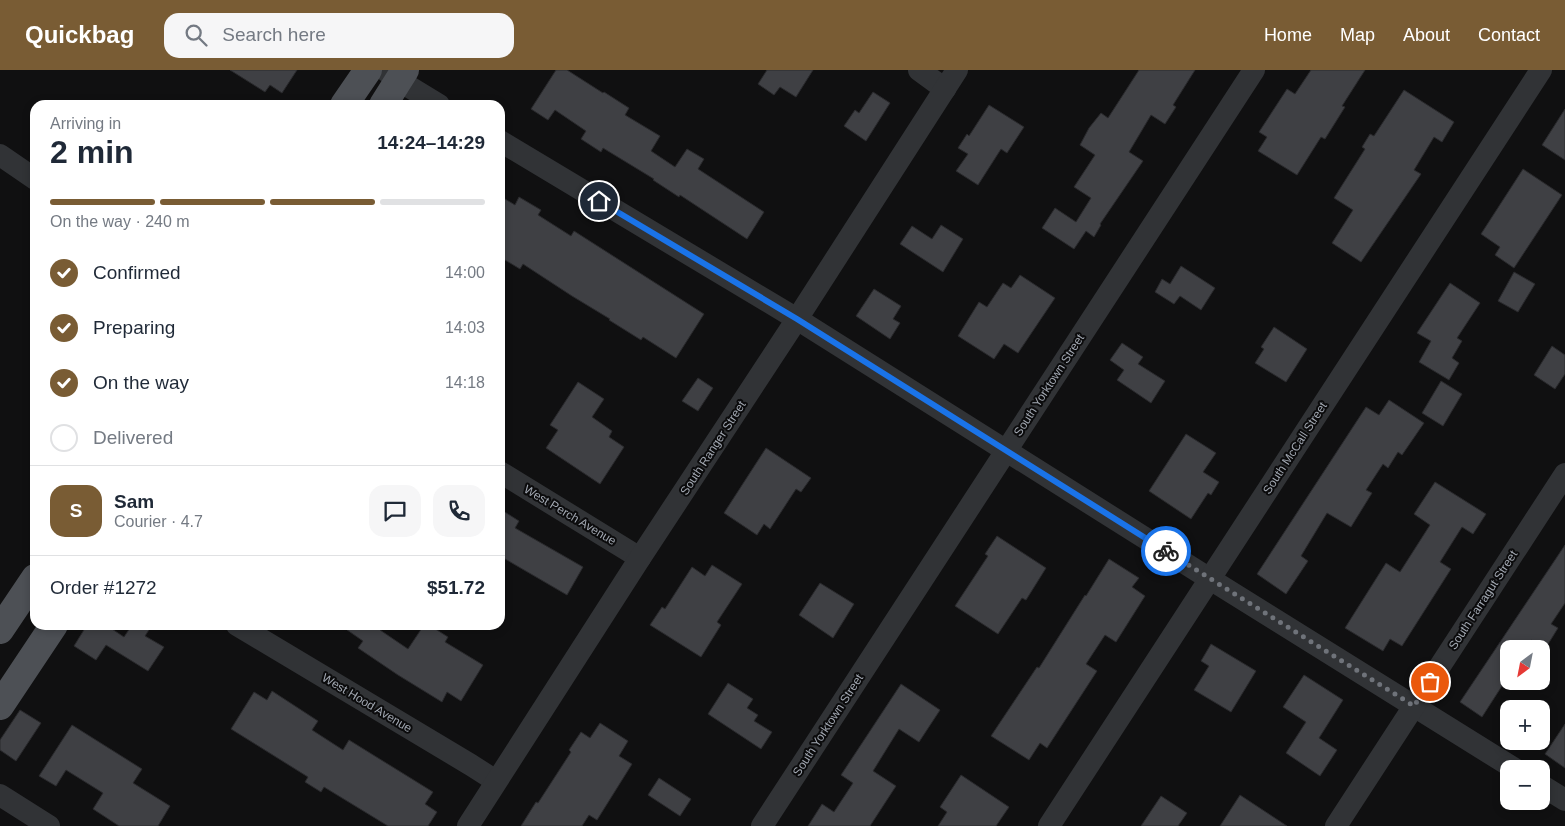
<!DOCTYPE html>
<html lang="en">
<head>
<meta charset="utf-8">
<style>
  body { margin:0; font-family:Arial,sans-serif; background:#f6f6f7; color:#1f2937; height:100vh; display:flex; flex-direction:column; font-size:19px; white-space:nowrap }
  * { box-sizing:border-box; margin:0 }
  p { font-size:16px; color:#747a83 }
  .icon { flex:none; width:28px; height:28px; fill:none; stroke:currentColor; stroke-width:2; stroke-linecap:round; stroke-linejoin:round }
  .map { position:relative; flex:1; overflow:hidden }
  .drawer { position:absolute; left:30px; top:30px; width:475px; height:530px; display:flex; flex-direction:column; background:#fff; border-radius:15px; box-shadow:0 2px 8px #0003 }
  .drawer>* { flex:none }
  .needle { width:32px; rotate:212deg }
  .controls { position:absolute; left:1500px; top:570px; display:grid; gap:10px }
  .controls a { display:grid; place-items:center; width:50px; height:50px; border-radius:10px; background:#fff; box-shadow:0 2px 8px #0003; font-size:25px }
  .pin { position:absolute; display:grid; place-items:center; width:42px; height:42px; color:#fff; margin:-21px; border:2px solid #fff; border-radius:50%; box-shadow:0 1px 5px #0007 }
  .courier { position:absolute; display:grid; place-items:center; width:50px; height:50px; margin:-25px; border:4px solid #1a73e8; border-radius:50%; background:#fff; color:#222; box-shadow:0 1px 6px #0007 }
  .summary em { font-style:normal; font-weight:800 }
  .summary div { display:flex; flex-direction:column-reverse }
  .summary { display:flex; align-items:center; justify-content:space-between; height:85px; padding:0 20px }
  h1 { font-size:32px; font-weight:800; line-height:38px }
  .bar { display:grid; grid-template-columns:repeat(4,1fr); gap:8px 5px; align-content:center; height:60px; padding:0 20px }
  .bar i { height:6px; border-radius:4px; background:#e0e1e3 }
  .bar .selected { background:#795c34 }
  .bar p { grid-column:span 4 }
  .line { display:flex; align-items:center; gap:12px; padding:0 20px; border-top:1px solid #e0e1e3 }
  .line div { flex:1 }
  .round { display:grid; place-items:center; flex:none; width:52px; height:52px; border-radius:15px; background:#f6f6f7 }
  ol { padding:0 20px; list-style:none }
  li { display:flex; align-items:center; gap:15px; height:55px }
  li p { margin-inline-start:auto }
  li .icon { padding:5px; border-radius:50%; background:#795c34; color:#fff; stroke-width:4 }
  li:last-child { color:#747a83 }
  li i { width:28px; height:28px; border:2px solid #e0e1e3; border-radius:50% }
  header { display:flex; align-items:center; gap:30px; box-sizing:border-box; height:70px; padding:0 25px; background:#795c34; color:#fff }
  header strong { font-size:24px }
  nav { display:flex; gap:28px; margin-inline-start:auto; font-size:18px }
  .search { width:350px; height:45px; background:#f6f6f7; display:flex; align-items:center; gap:12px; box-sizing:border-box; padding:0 18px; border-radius:15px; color:#747a83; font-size:19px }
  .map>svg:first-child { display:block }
</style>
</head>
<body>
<header>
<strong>Quickbag</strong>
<div class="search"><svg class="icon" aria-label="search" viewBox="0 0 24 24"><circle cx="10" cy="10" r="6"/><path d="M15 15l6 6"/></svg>Search here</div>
<nav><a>Home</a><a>Map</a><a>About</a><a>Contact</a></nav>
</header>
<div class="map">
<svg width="1565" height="756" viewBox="0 0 1565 756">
  <rect width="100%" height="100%" fill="#101011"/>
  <g fill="#3f4044" stroke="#2a2a2d">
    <path d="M230,0H297L282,23L270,15L265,22Z"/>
    <path d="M556,0H567L603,23L604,22L629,38L625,45L660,66L651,81L675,97L687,79L704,89L698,99L764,142L747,169L680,125L679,127L653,110L654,109L603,78L601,82L581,69L586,61L555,40L548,50L531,39Z"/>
    <path d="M767,0H813L796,27L780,17L774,25L758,14Z"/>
    <path d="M1139,0H1195L1173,35L1176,37L1165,54L1151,45L1129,82L1143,91L1100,154L1101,155L1094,167L1086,161L1074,179L1042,158L1055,138L1076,152L1091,128L1074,117L1095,85L1080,75L1089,58L1101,43L1108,48Z"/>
    <path d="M1311,0H1365L1342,36L1345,37L1325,69L1321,67L1297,105L1258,81L1267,67L1259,62L1287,19L1295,24Z"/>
    <path d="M1404,20L1454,52L1442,72L1434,67L1414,100L1421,104L1361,192L1332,173L1353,140L1334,128L1365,79L1362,77L1370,64L1374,66Z"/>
    <path d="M873,22L890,33L866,71L844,56L855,40L859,43Z"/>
    <path d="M989,35L1024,57L1007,83L1001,79L978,115L956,101L968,84L958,78L967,64L969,66Z"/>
    <path d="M1565,39V90L1542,75Z"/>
    <path d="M1523,99L1562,125L1514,198L1495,185L1500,177L1481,164Z"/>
    <path d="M500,126L515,135L519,127L541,140L538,145L571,166L574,161L704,244L676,288L643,267L641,270L609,250L610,249L572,226L523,194L520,199L500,187Z"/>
    <path d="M941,155L963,169L943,202L900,174L912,156L932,169Z"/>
    <path d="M1181,196L1215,218L1201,240L1180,226L1174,234L1155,222L1162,209L1170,214Z"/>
    <path d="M1514,202L1535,214L1518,242L1498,231Z"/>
    <path d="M1020,205L1055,228L1018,283L1004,274L994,289L958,266L979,232L987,237L1003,213L1011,218Z"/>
    <path d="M1450,213L1480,233L1457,268L1462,271L1452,288L1459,293L1449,310L1419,292L1431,271L1417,263Z"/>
    <path d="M874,219L901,236L893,249L900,253L890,269L856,246Z"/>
    <path d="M1274,257L1307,279L1286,312L1255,293L1264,279L1261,277Z"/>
    <path d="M1122,273L1143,287L1138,294L1165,311L1151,333L1117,310L1124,300L1110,290Z"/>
    <path d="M1552,276L1565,285V304L1555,319L1534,305Z"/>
    <path d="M698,308L713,318L698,341L682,331Z"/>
    <path d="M1441,311L1462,324L1443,356L1422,343Z"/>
    <path d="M578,312L604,329L592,347L612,361L609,367L624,377L600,414L546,378L558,360L550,355Z"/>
    <path d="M1389,330L1424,353L1402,385L1398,382L1388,398L1383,394L1366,420L1372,423L1351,457L1327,443L1301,486L1308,491L1286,524L1257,504L1366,337L1379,345Z"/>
    <path d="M1186,364L1216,383L1203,402L1219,412L1211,425L1208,423L1191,449L1149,421Z"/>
    <path d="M766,378L811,408L801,422L796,419L770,459L764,454L757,465L724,443Z"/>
    <path d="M1435,412L1486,444L1473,464L1462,457L1440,492L1451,499L1402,576L1390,569L1383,581L1345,558L1386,493L1400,502L1430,455L1414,444Z"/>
    <path d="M500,439L519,451L515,458L583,497L567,525L500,486Z"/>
    <path d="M997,466L1046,498L1026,530L1022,528L998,564L955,536L988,486L985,484Z"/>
    <path d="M1565,475V533L1551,554L1558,558L1545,579L1531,570L1525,579H1509V605L1482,647L1460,632Z"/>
    <path d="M1109,489L1139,508L1132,517L1145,526L1116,572L1105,565L1086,594L1097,601L1047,678L1040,673L1029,690L991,666L1037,597L1039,598L1085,525L1086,526Z"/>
    <path d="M712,495L742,514L717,552L721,555L701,587L650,555L662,537L665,539L692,497L705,506Z"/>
    <path d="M820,513L854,534L833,568L799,545Z"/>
    <path d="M87,555H106L124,567L132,555H152L145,566L164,577L148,601L106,575L96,590L74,576Z"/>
    <path d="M340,555H383L380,560L408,579L424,555H429L448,567L445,572L483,595L461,631L447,622L442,632L398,605L358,578L363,571Z"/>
    <path d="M1211,574L1256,601L1231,642L1194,620L1209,596L1201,591Z"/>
    <path d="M1304,605L1343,630L1319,668L1337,680L1320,706L1286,683L1306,652L1283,637Z"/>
    <path d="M728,613L753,629L747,638L758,645L754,651L772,662L761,679L708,644Z"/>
    <path d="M901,614L940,640L919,672L899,659L873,701L896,716L870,756H808L822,734L834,742L853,713L841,705Z"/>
    <path d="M272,621L318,651L312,660L343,680L349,670L433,722L425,734L437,742L428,756H388L324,717L321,722L305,712L308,707L231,659L254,622L267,630Z"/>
    <path d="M20,640L41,653L16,691L0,680V670Z"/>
    <path d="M600,653L628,671L619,686L632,694L597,750L589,745L582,756H521L536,732L538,733L571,682L569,680L581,662L590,668Z"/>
    <path d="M1565,654V698L1545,684Z"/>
    <path d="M72,655L142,699L133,713L170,736L158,756H119L93,739L103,723L66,700L56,716L39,706Z"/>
    <path d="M961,705L1009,737L996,756H938L947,742L940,737Z"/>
    <path d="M659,708L691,729L680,746L648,725Z"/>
    <path d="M1240,725L1287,756H1220Z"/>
    <path d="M1161,726L1187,743L1178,756H1141Z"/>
  </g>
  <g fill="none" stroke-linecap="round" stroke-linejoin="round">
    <g stroke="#313336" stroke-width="22">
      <path d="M385,0L398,10L439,35"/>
      <path d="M919,0L945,19"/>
      <path d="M500,71L797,249L1210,509L1515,699"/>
      <path d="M0,85L35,109"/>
      <path d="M500,402L640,488"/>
      <path d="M237,555L471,695L496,711"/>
      <path d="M1541,715L1565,730"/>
      <path d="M0,725L49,756"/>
      <path d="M468,756L640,488L797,249L957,0"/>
      <path d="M762,756L1254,0"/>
      <path d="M1049,756L1541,0"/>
      <path d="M1336,756L1565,404"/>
    </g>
    <g stroke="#4d5055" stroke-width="28">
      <path d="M344,35L368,0"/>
      <path d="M383,35L405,0"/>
      <path d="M0,560L35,508"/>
      <path d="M0,636L54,555"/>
    </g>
  </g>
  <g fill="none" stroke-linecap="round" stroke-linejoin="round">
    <path stroke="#6f737a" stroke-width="5" stroke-dasharray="0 9" d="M1166,481L1414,636L1430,612"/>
    <path stroke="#1a73e8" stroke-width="6" d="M599,131L797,249L1166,481"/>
  </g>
  <g text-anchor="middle" stroke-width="4" stroke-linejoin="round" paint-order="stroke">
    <g font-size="12" fill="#a2a8b2" stroke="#0b0b0c">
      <text transform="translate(1049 315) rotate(-57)" y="4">South Yorktown Street</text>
      <text transform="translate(713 378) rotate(-57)" y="4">South Ranger Street</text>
      <text transform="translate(1295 378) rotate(-57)" y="4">South McCall Street</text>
      <text transform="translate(570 445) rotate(31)" y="4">West Perch Avenue</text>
      <text transform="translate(1483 530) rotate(-57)" y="4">South Farragut Street</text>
      <text transform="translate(367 633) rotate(31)" y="4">West Hood Avenue</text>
      <text transform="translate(828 655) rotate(-57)" y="4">South Yorktown Street</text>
    </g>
  </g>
</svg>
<div class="controls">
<a><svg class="needle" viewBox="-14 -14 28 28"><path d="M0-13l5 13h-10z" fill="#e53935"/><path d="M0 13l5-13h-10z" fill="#747a83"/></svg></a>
<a>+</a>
<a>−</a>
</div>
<div class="pin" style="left:1430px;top:612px;background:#ea580c"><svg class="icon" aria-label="bag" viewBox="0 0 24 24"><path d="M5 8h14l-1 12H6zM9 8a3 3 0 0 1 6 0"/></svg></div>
<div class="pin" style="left:599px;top:131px;background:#1f2937"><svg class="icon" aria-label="home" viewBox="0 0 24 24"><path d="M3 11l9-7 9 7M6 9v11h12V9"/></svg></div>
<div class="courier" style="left:1166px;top:481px"><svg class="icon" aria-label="bike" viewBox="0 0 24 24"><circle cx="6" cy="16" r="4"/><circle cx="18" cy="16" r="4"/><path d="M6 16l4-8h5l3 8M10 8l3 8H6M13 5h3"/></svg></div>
<section class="drawer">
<div class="summary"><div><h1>2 min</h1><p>Arriving in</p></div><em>14:24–14:29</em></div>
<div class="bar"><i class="selected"></i><i class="selected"></i><i class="selected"></i><i></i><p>On the way · 240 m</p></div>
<ol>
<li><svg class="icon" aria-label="check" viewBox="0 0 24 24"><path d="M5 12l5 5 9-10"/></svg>Confirmed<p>14:00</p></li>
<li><svg class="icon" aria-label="check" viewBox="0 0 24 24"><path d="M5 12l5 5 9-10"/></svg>Preparing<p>14:03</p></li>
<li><svg class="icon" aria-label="check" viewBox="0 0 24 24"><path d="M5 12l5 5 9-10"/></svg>On the way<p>14:18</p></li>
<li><i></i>Delivered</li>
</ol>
<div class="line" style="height:90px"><b class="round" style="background:#795c34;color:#fff">S</b><div><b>Sam</b><p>Courier · 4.7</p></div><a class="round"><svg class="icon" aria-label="chat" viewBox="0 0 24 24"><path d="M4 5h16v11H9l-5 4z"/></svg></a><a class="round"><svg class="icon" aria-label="phone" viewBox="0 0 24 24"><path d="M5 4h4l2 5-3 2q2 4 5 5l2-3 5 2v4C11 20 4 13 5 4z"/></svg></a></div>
<div class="line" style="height:65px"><div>Order #1272</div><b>$51.72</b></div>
</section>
</div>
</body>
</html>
